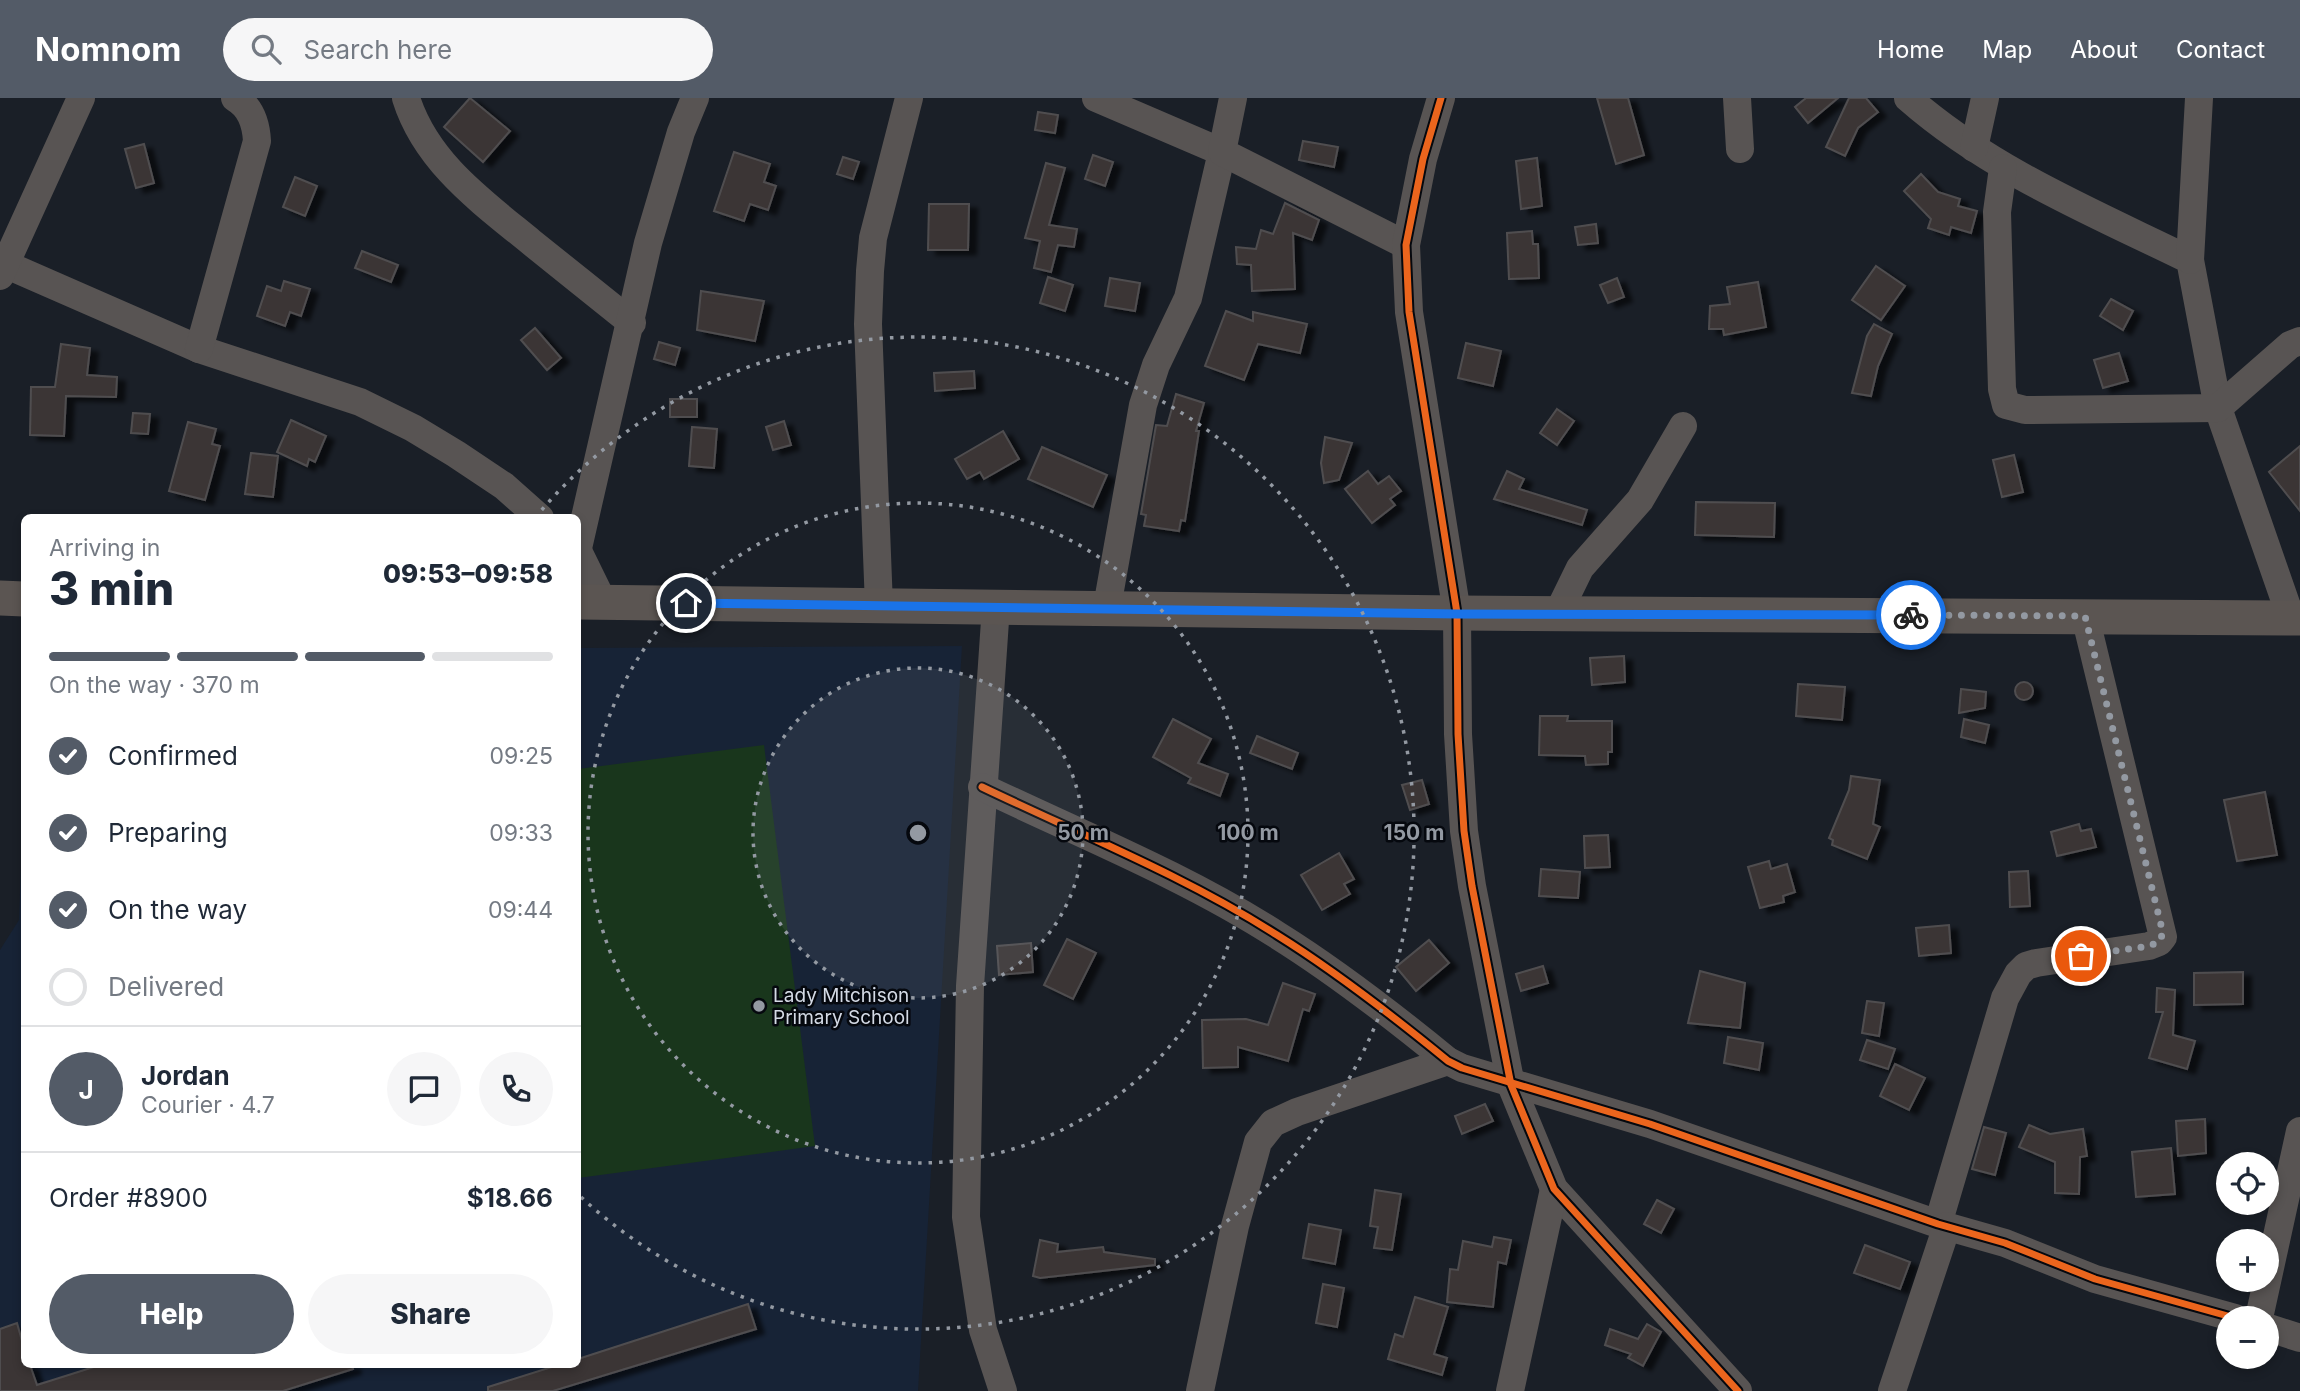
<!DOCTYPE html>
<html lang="en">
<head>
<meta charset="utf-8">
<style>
  body { margin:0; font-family:Inter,sans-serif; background:#f6f6f7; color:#1f2937; height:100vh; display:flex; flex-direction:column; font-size:26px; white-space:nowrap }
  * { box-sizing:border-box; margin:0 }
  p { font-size:23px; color:#747a83 }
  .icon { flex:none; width:38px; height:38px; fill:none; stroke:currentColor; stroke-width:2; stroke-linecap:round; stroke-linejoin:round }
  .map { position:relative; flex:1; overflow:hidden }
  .drawer { position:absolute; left:21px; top:416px; width:560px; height:854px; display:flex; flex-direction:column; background:#fff; border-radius:10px; box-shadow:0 4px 10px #0003 }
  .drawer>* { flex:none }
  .fabs { position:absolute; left:2216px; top:1054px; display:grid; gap:14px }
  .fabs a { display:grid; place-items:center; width:63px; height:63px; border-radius:50%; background:#fff; box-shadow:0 4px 10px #0003; font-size:35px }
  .pin { position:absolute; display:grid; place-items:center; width:60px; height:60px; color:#fff; margin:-30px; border:4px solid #fff; border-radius:50%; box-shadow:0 2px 7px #0007 }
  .courier { position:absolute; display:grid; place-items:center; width:70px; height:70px; margin:-35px; border:5px solid #1a73e8; border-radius:50%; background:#fff; color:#222; box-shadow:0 2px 9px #0007 }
  .summary em { font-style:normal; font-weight:800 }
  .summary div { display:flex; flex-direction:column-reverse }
  .summary { display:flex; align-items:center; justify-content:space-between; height:119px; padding:0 28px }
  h1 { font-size:46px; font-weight:800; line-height:52px }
  .bar { display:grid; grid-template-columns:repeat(4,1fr); gap:10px 7px; align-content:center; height:84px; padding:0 28px }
  .bar i { height:9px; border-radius:5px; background:#e0e1e3 }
  .bar .on { background:#535b67 }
  .bar p { grid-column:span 4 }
  .line { display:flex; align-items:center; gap:18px; padding:0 28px; border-top:2px solid #e0e1e3 }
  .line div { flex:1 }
  .round { display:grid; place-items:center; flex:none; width:74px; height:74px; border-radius:37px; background:#f6f6f7 }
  ol { padding:0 28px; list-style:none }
  li { display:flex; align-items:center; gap:21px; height:77px }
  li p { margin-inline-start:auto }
  li .icon { padding:7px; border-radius:50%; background:#535b67; color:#fff; stroke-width:4 }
  li:last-child { color:#747a83 }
  li i { width:38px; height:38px; border:4px solid #e0e1e3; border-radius:50% }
  .button { display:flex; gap:14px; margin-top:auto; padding:14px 28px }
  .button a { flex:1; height:80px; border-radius:42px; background:#535b67; color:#fff; font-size:28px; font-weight:800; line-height:80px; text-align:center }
  .button a+a { background:#f6f6f7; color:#1f2937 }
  header { display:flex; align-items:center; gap:42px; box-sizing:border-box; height:98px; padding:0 35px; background:#535b67; color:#fff }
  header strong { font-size:33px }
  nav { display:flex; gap:38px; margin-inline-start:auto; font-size:24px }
  .search { width:490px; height:63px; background:#f6f6f7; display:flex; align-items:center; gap:18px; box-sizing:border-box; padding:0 24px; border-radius:38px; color:#747a83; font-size:26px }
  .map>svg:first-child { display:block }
</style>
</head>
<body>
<header>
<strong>Nomnom</strong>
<div class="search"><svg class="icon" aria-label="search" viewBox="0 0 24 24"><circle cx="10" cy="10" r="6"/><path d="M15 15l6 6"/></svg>Search here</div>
<nav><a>Home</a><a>Map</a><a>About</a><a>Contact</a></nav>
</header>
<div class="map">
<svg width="2300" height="1293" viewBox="0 0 2300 1293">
  <defs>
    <filter id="shadow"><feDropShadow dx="8" dy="4.5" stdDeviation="2" flood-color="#0009"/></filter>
  </defs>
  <rect width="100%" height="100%" fill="#1a1f27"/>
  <path fill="#172336" d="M962,548L918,1293H0V852L19,822L24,689V1267H578V550Z"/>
  <path fill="#19361c" d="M764,647L815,1048L578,1080V671Z"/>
  <g fill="#3b3535" stroke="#504e50" stroke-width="2" filter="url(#shadow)">
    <path d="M470,0L510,33L483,64L444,29Z"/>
    <path d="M1597,0H1628L1644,57L1616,66Z"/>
    <path d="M1806,0H1838L1808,25L1795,9Z"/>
    <path d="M1849,0H1866L1878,14L1858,30L1845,58L1826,49Z"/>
    <path d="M1038,14L1058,17L1055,35L1035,32Z"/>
    <path d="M1303,43L1338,49L1334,69L1299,62Z"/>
    <path d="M144,46L154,85L136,90L125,51Z"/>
    <path d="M734,54L770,66L764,84L776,88L768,112L750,106L744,123L714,113Z"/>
    <path d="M1093,57L1113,64L1105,88L1085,81Z"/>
    <path d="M843,59L859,64L853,81L837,76Z"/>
    <path d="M1537,60L1542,108L1521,111L1516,63Z"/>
    <path d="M1046,65L1065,70L1049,127L1077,131L1074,149L1058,147L1051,174L1034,170L1040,143L1025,140Z"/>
    <path d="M1921,76L1938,94L1960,101L1958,108L1977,113L1971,135L1951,129L1949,137L1928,130L1931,121L1904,93Z"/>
    <path d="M295,79L317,88L305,118L283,109Z"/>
    <path d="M1285,105L1319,122L1312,142L1293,135L1295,191L1252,193L1251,167L1237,166L1236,149L1256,151L1261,132L1273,136Z"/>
    <path d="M929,106H969L968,152H928Z"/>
    <path d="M1596,126L1598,145L1578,147L1575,129Z"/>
    <path d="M1532,133L1533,146H1538L1539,180L1509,181L1507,135Z"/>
    <path d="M362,153L398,167L391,184L355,170Z"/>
    <path d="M1876,168L1905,188L1881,222L1852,202Z"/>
    <path d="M1048,179L1073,187L1065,213L1040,205Z"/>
    <path d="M1110,180L1140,185L1135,213L1105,208Z"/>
    <path d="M1617,180L1624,199L1608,205L1600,187Z"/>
    <path d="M284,183L310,191L301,218L290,214L285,228L257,218L267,188L281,193Z"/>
    <path d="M1758,184L1766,229L1724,237L1723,231H1709L1710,208L1730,206L1727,189Z"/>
    <path d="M701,193L764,203L755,243L697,232Z"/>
    <path d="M2111,201L2133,213L2123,232L2100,218Z"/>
    <path d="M1226,213L1253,223V214L1307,226L1300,255L1258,246L1244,282L1205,268Z"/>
    <path d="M1874,226L1892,236L1878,268L1871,298L1852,295L1867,238Z"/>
    <path d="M535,230L561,260L547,272L521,242Z"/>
    <path d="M659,244L680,250L675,267L654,261Z"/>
    <path d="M1466,245L1501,253L1493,288L1458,280Z"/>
    <path d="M61,246L90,250L87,277L117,279L116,299L66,298L64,338L30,337L31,289H55Z"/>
    <path d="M2119,255L2128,283L2103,290L2094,262Z"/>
    <path d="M974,273L975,290L935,293L934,275Z"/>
    <path d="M1176,296L1204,305L1196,333H1199L1185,423L1181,422L1179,433L1144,428L1146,417L1141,416L1156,327L1167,328Z"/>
    <rect x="670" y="301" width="27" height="18"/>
    <path d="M1557,311L1574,323L1557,347L1540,335Z"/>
    <path d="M133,315L150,316L148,336L131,335Z"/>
    <path d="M291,322L326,338L315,364L309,361L307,368L277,354Z"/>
    <path d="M784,323L791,347L773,352L766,329Z"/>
    <path d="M188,324L216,331L212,346L220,348L205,402L169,393Z"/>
    <path d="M692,329L717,331L714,370L689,368Z"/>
    <path d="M1003,333L1019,361L984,381L980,374L967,381L955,361Z"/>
    <path d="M1325,339L1352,345L1339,382L1324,385L1321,365Z"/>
    <path d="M2300,348V413L2269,374Z"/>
    <path d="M1042,349L1107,377L1093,409L1028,381Z"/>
    <path d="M251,355L278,358L273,399L245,396Z"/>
    <path d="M2014,357L2023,394L2002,399L1993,362Z"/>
    <path d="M1368,373L1378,386L1389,378L1401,393L1390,401L1395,407L1372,425L1345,391Z"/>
    <path d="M1507,373L1524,381L1519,391L1587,412L1582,427L1494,401Z"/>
    <path d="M1696,404L1775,405L1774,439L1695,437Z"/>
    <path d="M1624,558L1625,584L1592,587L1590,560Z"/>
    <circle cx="2024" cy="593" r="9"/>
    <path d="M1798,586L1845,589L1842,622L1796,618Z"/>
    <path d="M1961,591L1986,594L1985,610L1959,615Z"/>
    <path d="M1540,618H1568L1567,623H1612V654H1608V666L1586,667L1585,658L1539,657Z"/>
    <path d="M1173,621L1211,641L1198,665L1228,676L1220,698L1188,685L1191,680L1153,659Z"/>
    <path d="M1964,621L1989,627L1985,645L1961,639Z"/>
    <path d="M1257,638L1298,655L1292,671L1250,655Z"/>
    <path d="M1851,678L1880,682L1873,726L1880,729L1867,761L1832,747L1833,742L1829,740L1849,692Z"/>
    <path d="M1422,682L1429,706L1410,712L1402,687Z"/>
    <path d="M2265,694L2277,757L2237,763L2224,702Z"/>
    <path d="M2079,726L2081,733L2091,731L2096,749L2057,758L2051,734Z"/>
    <path d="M1608,737L1610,769L1585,770L1584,738Z"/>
    <path d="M1339,755L1354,781L1344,786L1350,796L1322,812L1301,777Z"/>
    <path d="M1769,763L1771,771L1787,766L1795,794L1783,798L1784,804L1760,810L1748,769Z"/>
    <path d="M1541,771L1580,774L1578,800L1539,798Z"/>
    <path d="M2028,773L2030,808L2010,809L2009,774Z"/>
    <path d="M1949,827L1951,855L1919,858L1916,830Z"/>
    <path d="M1067,841L1096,855L1073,901L1044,887Z"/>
    <path d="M1429,842L1449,865L1416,893L1396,869Z"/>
    <path d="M1031,845L1033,874L999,877L997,848Z"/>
    <path d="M1543,868L1548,885L1521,893L1516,876Z"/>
    <path d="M1700,873L1745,885L1740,930L1688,925Z"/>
    <path d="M2243,874V906L2194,907V875Z"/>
    <path d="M1283,885L1315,896L1309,913L1303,911L1288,963L1238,949V969L1203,970L1202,922L1246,921L1268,927Z"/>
    <path d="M2157,890L2175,892L2173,937L2195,943L2187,971L2149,960L2163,914H2156Z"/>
    <path d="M1867,903L1884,905L1879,938L1862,935Z"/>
    <path d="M1728,939L1763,945L1759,972L1724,965Z"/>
    <path d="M1867,942L1895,951L1888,971L1860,962Z"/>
    <path d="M1895,966L1925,980L1909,1012L1880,998Z"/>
    <path d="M1485,1006L1493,1023L1462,1036L1455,1018Z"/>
    <path d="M2205,1021L2206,1055L2178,1058L2176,1023Z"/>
    <path d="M2029,1027L2050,1036L2083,1031L2087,1058L2080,1059L2079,1096L2055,1095V1064L2019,1049Z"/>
    <path d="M1984,1029L2006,1035L1995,1077L1972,1071Z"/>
    <path d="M2171,1050L2175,1096L2136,1099L2132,1054Z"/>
    <path d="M1375,1092L1401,1096L1392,1152L1374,1150L1378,1129L1370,1128Z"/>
    <path d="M1657,1102L1674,1111L1661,1135L1644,1126Z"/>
    <path d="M1309,1126L1341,1132L1335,1166L1303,1160Z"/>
    <path d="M1494,1139L1511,1142L1506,1166L1498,1164L1493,1209L1447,1204L1450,1171L1458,1172L1463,1143L1492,1149Z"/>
    <path d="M1040,1142L1058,1146L1057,1154L1103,1149L1104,1154L1155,1161V1167L1040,1180L1033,1178Z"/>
    <path d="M1865,1147L1910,1164L1900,1191L1854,1175Z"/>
    <path d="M1323,1186L1344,1190L1337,1229L1316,1225Z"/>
    <path d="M1415,1199L1448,1209L1434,1256L1447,1260L1442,1277L1388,1261L1395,1236L1403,1239Z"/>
    <path d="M748,1206L756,1231L553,1293H488V1289L558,1267H578V1261Z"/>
    <path d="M17,1225L24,1250V1267H30L37,1287L100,1267H352L353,1271L283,1293H0V1231Z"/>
    <path d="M1647,1226L1661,1234L1643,1268L1628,1260L1631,1256L1605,1247L1610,1231L1638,1241Z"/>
  </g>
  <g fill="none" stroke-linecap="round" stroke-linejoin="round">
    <g stroke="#585453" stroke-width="28">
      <path d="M406,0C426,64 481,103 531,144C565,171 598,198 632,225"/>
      <path d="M1096,0L1222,54L1188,200L1156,267L1143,307L1107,509"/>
      <path d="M1233,0L1222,54L1406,147"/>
      <path d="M1441,0L1423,61L1406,147L1409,214L1457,515L1458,636L1464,733L1472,788L1511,987L1554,1091L1738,1293"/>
      <path d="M1737,0L1740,51"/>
      <path d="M1908,0C1990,72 2092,114 2190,162L2218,310L2291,520"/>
      <path d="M1974,50L1985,0"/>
      <path d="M2003,70L1997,114L2002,291L2006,307L2025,312L2218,310L2290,247L2300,243"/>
      <path d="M2190,162L2199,0"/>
      <path d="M0,164L199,251L360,304L413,330L456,356L504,388L540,420"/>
      <path d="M0,178L81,0"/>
      <path d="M199,251L257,43C256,25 251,9 235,0"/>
      <path d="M578,450L648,145L681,34L695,0"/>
      <path d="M578,453L603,504"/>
      <path d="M879,508L868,226L870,173L873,140L909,0"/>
      <path d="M996,508L970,888L966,1119L983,1232L1003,1293"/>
      <path d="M1558,515L1580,470L1640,402L1683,328"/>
      <path d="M982,689C1080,736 1185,778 1277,837C1338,875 1393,918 1448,963L1462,970L1650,1026L1938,1126L2005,1145L2095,1181L2235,1220"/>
      <path d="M1938,1126L2005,900L2018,876L2026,868L2036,865L2149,848L2159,844L2163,839L2085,518"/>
      <path d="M2259,1220L2300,1033"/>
      <path d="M2266,1229L2300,1240"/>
      <path d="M1200,1293L1235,1128L1258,1044L1273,1025L1297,1014L1448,963"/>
      <path d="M1510,1293L1554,1091"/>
      <path d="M1892,1293L1947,1128"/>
    </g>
    <g stroke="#5b5552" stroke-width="35">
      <path d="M0,500L24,501"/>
      <path d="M578,504L1457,515L2300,520"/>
    </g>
    <g stroke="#05080e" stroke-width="11">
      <g id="cycleway">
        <path d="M1441,0L1423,61L1406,147L1409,214L1457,515L1458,636L1464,733L1472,788L1511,987L1554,1091L1738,1293"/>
        <path d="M982,689C1080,736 1185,778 1277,837C1338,875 1393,918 1448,963L1462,970L1650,1026L1938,1126L2005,1145L2095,1181L2235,1220"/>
      </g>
    </g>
    <use href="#cycleway" stroke="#eb651d" stroke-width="7"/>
  </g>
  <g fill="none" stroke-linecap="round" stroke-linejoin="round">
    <path stroke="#9399a2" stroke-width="7" stroke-dasharray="0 12.6" d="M1911,517L2085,518L2163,835L2159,844L2149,848L2081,858"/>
    <path stroke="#1a73e8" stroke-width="9" d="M686,505L1457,516L1911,517"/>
  </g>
  <circle cx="918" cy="735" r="165" fill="#9399a2" fill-opacity=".12"/>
  <g fill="none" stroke="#9399a2" stroke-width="3.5" stroke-dasharray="3.5 7">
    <circle cx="918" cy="735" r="165"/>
    <circle cx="918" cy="735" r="330"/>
    <path d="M535 420A496 496 0 1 1 580 1098"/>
  </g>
  <circle fill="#9399a2" stroke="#05080e" stroke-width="2.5" cx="759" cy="908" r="7"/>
  <g text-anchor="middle" stroke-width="5" stroke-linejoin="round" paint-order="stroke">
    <g font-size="19" fill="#d4dae5" stroke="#05080e" text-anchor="start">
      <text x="773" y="904">Lady Mitchison<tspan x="773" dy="22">Primary School</tspan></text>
    </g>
  </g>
  <circle cx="918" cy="735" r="10" fill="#9399a2" stroke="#05080e" stroke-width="3.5"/>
  <g font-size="21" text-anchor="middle" font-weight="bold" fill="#9399a2" stroke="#05080e" stroke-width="5" stroke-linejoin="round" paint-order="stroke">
    <text x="1083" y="742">50 m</text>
    <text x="1248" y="742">100 m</text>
    <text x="1414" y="742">150 m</text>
  </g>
</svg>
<div class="fabs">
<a><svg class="icon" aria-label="locate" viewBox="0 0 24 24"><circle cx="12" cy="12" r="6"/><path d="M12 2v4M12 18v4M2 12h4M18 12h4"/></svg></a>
<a>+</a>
<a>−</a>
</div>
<div class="pin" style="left:2081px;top:858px;background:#ea580c"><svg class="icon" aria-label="bag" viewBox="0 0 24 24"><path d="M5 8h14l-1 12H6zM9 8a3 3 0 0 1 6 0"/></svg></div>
<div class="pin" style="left:686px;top:505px;background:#1f2937"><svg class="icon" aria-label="home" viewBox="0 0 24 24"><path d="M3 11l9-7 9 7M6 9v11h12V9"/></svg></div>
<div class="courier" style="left:1911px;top:517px"><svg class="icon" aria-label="bike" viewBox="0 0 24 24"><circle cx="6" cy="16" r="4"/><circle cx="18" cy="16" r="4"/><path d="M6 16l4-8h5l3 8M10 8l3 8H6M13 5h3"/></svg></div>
<section class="drawer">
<div class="summary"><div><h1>3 min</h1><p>Arriving in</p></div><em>09:53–09:58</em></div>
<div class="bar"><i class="on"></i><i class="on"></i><i class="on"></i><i></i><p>On the way · 370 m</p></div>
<ol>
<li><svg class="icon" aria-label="check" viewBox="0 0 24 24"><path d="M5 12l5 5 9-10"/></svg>Confirmed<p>09:25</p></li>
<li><svg class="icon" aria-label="check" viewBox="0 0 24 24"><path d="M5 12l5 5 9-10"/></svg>Preparing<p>09:33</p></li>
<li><svg class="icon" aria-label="check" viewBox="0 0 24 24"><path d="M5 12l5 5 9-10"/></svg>On the way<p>09:44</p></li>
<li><i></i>Delivered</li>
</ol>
<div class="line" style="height:126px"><b class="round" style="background:#535b67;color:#fff">J</b><div><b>Jordan</b><p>Courier · 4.7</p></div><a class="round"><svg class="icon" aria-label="chat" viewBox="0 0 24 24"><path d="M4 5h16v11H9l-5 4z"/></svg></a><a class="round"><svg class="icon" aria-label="phone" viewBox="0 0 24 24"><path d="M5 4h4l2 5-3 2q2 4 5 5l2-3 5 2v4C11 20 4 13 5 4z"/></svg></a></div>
<div class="line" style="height:91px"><div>Order #8900</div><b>$18.66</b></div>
<div class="button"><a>Help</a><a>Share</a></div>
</section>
</div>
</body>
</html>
